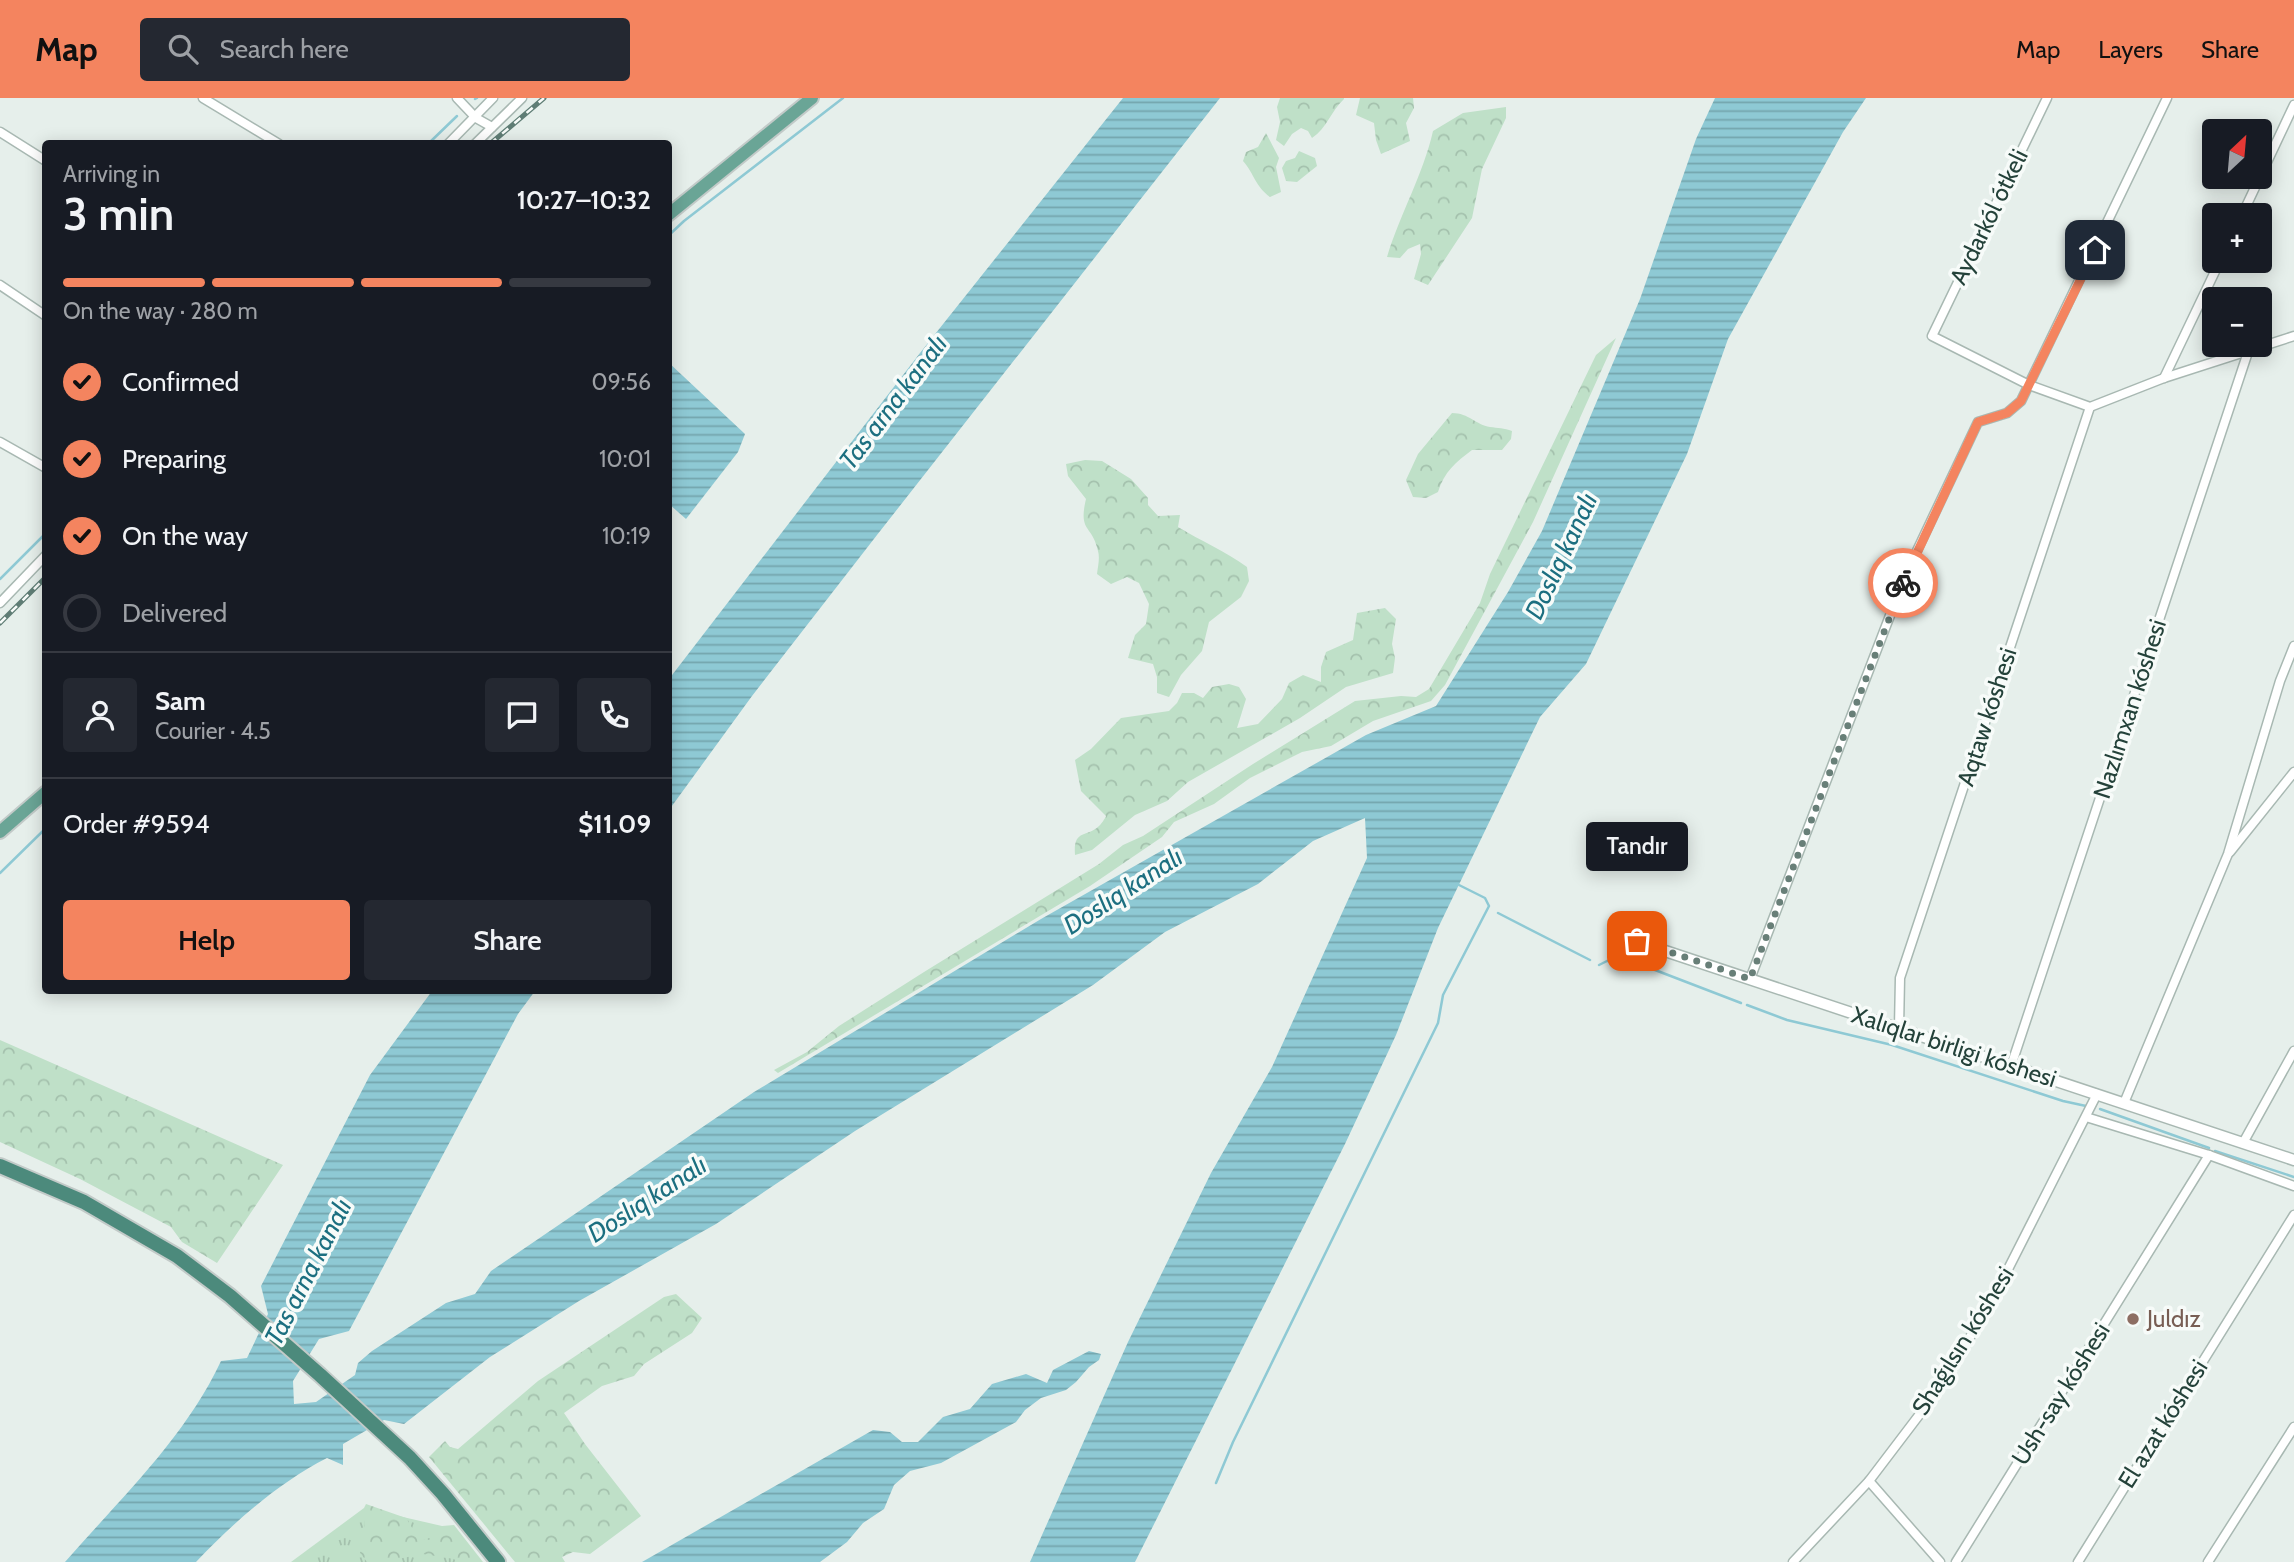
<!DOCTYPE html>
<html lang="en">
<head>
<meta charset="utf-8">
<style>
  body { margin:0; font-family:Cabin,sans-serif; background:#242831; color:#f1f3f6; height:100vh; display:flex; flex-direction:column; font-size:26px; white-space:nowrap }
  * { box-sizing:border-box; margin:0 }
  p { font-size:23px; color:#9ea1a6 }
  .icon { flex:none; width:38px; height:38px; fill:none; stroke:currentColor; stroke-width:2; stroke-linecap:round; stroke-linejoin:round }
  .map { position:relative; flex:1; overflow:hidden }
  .drawer { position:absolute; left:42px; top:42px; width:630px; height:854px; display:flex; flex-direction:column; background:#171b24; border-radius:7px; box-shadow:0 4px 18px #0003 }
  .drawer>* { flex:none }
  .needle { width:46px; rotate:26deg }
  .tools { position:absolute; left:2202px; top:21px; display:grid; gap:14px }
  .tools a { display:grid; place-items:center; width:70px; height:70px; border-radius:7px; background:#171b24; box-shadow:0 4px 18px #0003; font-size:35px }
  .pin { position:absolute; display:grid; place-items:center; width:60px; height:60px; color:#fff; margin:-30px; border-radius:14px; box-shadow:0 4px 10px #0006 }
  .courier { position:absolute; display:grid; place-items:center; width:70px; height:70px; margin:-35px; border:5px solid #f4845f; border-radius:50%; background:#fff; color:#222; box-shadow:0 2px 9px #0007 }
  .bubble { position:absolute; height:49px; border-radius:7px; background:#171b24; box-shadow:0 4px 18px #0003; font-size:23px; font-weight:600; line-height:49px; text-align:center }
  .summary em { font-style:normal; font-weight:600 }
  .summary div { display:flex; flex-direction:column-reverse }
  .summary { display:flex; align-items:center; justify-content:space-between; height:119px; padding:0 21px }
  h1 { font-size:46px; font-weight:600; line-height:52px }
  .bar { display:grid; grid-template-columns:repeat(4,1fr); gap:10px 7px; align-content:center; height:84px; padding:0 21px }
  .bar i { height:9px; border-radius:5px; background:#363941 }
  .bar .selected { background:#f4845f }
  .bar p { grid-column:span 4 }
  .line { display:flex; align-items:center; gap:18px; padding:0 21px; border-top:2px solid #363941 }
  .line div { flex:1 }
  .round { display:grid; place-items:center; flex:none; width:74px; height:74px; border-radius:7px; background:#242831 }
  ol { padding:0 21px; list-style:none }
  li { display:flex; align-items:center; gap:21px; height:77px }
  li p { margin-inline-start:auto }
  li .icon { padding:7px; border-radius:50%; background:#f4845f; color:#111; stroke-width:4 }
  li:last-child { color:#9ea1a6 }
  li i { width:38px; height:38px; border:4px solid #363941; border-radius:50% }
  .primary-button { display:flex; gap:14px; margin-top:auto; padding:14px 21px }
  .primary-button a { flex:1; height:80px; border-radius:7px; background:#f4845f; color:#111; font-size:28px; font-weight:600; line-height:80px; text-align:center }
  .primary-button a+a { background:#242831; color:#f1f3f6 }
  header { display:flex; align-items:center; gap:42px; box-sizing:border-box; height:98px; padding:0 35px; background:#f4845f; color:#111 }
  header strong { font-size:33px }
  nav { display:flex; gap:38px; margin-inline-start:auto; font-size:24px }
  .search { width:490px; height:63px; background:#242831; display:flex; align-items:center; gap:18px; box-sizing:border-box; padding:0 24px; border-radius:7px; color:#9ea1a6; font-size:26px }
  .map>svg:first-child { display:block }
</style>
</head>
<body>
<header>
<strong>Map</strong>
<div class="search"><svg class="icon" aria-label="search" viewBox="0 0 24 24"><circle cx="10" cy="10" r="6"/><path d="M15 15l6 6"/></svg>Search here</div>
<nav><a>Map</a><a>Layers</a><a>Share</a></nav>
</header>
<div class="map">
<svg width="2294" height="1464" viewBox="0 0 2294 1464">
  <defs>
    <pattern id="grass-tufts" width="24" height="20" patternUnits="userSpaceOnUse" patternTransform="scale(1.75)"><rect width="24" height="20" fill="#bfe0c8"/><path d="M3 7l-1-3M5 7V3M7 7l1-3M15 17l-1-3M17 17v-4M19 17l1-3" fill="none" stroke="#a4c1ad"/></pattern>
    <pattern id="forest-crowns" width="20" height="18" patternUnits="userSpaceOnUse" patternTransform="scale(1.75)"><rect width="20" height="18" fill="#bfe0c8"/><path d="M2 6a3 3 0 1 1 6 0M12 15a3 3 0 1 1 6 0" fill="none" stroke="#a4c1ad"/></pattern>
    <pattern id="water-rules" width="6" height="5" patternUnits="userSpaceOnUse" patternTransform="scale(1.75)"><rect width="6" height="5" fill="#8ec9d4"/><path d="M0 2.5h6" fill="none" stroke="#74a5ad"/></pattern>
  </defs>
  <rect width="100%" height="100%" fill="#e6efeb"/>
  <path fill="url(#grass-tufts)" d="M364,1410L442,1428L470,1464H291Z"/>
  <g fill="url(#forest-crowns)">
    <path d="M1280,0H1344V1C1331,13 1327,30 1312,40L1308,33L1301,30L1292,36L1284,48L1276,42L1280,24L1277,9Z"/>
    <path d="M1360,0H1413L1414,10L1406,25L1410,43L1381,56L1376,42L1374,25L1356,17Z"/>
    <path d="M1506,9V20L1482,71L1472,120L1428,187L1414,181L1421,156L1420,146L1408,151L1400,160L1387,159C1400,116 1423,77 1433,33L1463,15Z"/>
    <path d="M1266,35L1279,60L1276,69L1281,94L1270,99C1255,88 1255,77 1243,63L1246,54L1258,49Z"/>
    <path d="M1299,53L1315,60L1317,68L1297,84L1286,83L1282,70L1286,63L1295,60Z"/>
    <path d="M1616,240L1533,424L1445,587L1431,603L1373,623L1331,648L1302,654L1250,680L1214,706L1174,724L1162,739L1090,788L778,975L774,972L807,954L839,928L924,874L1099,766L1123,747L1143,738L1253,666L1355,603L1401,598L1416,599L1429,591L1480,505L1490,476L1596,257Z"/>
    <path d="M1452,315C1469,315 1476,327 1490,329C1498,330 1504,330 1512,333L1511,341L1502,352H1472C1456,364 1444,374 1438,394L1426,400L1413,399L1406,382L1418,356Z"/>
    <path d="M1085,362L1102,363L1131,381L1148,400V407L1158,418L1180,417L1178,429C1201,443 1225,453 1247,469L1249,483L1241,499L1209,524L1202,553L1181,577L1169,599L1157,595V579L1153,566L1128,560L1135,537L1146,526L1149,506L1139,485L1127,479L1111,486L1097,476C1098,468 1100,460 1098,453C1092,426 1078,435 1086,401L1068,378L1066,366Z"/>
    <path d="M1385,510L1396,521L1392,546L1395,560L1393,575L1346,589L1300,620L1188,684L1167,703L1135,717L1092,752L1075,757C1073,731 1086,740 1099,728C1100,728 1106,719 1106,718L1081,693L1075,662L1091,651L1121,620L1169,613L1177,605L1182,595H1194L1203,600L1212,589L1229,586L1239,589L1246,601L1237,630L1258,626L1282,601L1289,585L1303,577L1321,584V569L1326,554L1353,542L1357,515Z"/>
    <path d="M0,942L283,1067L217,1165L182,1144L171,1129L80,1081L0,1044Z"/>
    <path d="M676,1196L702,1220L692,1235L644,1266L634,1278L602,1288L564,1315L585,1346L641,1418L590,1456L573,1454L562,1459L565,1464H515L429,1359L445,1343L450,1349L458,1351L538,1283L664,1199Z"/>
    <path d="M366,1406L406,1420L419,1441C432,1444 437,1440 442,1428L454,1427L483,1464H457L454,1461L423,1456L383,1464H367L360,1455L365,1426L364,1410Z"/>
  </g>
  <g fill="url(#water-rules)">
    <path d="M1123,0H1220L877,437L752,598L669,712V581L920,255Z"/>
    <path d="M1715,0H1866L1843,34L1728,241L1687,356L1586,566L1540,619L1438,830L1396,937L1345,1046L1135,1464H1030L1128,1244L1211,1075L1272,969L1367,760L1365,720L1313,743L1258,786L1165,834L1093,887L855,1033L716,1126L579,1203L490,1259L404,1326L384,1322L343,1346V1367L327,1360C278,1385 234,1424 196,1464H65C120,1401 185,1340 221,1263L247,1260L268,1216L261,1188L370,977L432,893H535L518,916L349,1233L319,1241L293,1283L294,1306L316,1304L355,1277L358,1265L372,1253L446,1205L475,1196L491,1173L754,994L1041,821L1366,637L1436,608L1508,494L1542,433L1640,201L1696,41Z"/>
    <path d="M668,264L745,336L738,354L686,421L669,406Z"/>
    <path d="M1089,1253L1101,1256L1099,1262L1089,1269L1076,1284L1066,1292L1041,1300L1025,1312L1016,1324L941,1365L910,1373L894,1387L884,1411L863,1425L847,1444L820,1464H642L873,1332L890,1334L902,1344H918L943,1319L970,1311L992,1286L1026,1276L1047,1285L1053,1272Z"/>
  </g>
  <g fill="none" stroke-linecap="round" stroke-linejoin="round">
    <g stroke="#8ec9d4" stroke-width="2.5">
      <path d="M475,1L477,0"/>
      <path d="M428,46L457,18"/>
      <path d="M668,138L684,123L843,0"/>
      <path d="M0,481L46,435"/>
      <path d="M0,775L46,730"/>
      <path d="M1498,815L1590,862"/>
      <path d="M1599,867L1607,863L1629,862L1741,905"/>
      <path d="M1747,907L1787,922L1892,947L2063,1003L2086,1008"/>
      <path d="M2100,1011L2209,1050"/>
      <path d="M2215,1053L2294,1079"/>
      <path d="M1216,1385L1233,1344L1438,925L1443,897L1489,808L1485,800L1457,786"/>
    </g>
    <g stroke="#a8b8b2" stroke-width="11">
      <g id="minor">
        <path d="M203,0L279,46"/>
        <path d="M457,0L476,20L492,29"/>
        <path d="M2047,0L1932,238L2029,287L2090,309L2164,280L2294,238"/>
        <path d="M0,34L46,63"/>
        <path d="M448,46L493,0"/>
        <path d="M475,46L522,0"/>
        <path d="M2242,117L2294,7"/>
        <path d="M0,187L46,218"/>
        <path d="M2164,280L2220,163"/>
        <path d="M0,344L46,370"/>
        <path d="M0,505L46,457"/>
        <path d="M2230,754L2294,674"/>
        <path d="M1750,881L1906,476L1978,324L2007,315L2021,303L2167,0"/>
        <path d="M1899,930L1900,880L2090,309"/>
        <path d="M2011,968L2248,254"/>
        <path d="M2124,1005L2228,756L2280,583L2294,548"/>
        <path d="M2086,1019L2209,1057L2294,1088"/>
        <path d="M2243,1045L2294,953"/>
        <path d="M1869,1383L1940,1464"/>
        <path d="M1793,1464L1869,1383L1945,1283L2002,1183L2097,996"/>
        <path d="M1956,1464L2209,1057"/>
        <path d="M2078,1464L2294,1117"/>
        <path d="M2208,1464L2294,1329"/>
      </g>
    </g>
    <g stroke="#a8b8b2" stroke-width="13">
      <path id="tertiary" d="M1614,836L2294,1062"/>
    </g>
    <g stroke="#c2cac8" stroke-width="16">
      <g id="primary">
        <path d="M668,117L812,0"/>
        <path d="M0,734L46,694"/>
      </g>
    </g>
    <g stroke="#c2cac8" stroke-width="18">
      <path id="trunk" d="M0,1068L84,1104L177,1158L230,1198L320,1277L410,1360L443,1396L498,1464"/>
    </g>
    <use href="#minor" stroke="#fff" stroke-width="8"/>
    <use href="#tertiary" stroke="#fff" stroke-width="10"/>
    <use href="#primary" stroke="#6aa596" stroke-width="12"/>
    <use href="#trunk" stroke="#4c8a7c" stroke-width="14"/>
    <g stroke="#5f7d75" stroke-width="5">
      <g id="rail">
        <path d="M490,46L544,0"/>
        <path d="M0,525L46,479"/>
      </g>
    </g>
    <use href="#rail" stroke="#f7fbf9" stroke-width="2.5" stroke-dasharray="8" stroke-linecap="butt"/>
  </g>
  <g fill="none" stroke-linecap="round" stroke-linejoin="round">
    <path stroke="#687f78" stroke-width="7" stroke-dasharray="0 12.6" d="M1637,843L1750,881L1903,485"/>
    <path stroke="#f4845f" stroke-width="9" d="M1903,485L1978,324L2007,315L2021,303L2095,152"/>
  </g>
  <circle fill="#8d6e63" stroke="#f7fbf9" stroke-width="2.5" cx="2133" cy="1221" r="7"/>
  <g text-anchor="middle" stroke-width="7" stroke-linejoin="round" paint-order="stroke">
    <g font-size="24" fill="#24423a" stroke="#f7fbf9">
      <text transform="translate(1989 119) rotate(-64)" y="8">Aydarkól ótkeli</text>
      <text transform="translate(2130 611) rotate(-72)" y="8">Nazlımxan kóshesi</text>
      <text transform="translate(1987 619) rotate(-72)" y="8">Aqtaw kóshesi</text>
      <text transform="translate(1954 949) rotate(18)" y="8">Xalıqlar birligi kóshesi</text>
      <text transform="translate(1963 1243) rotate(-58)" y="8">Shaǵılsın kóshesi</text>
      <text transform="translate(2061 1296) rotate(-58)" y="8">Ush-say kóshesi</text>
      <text transform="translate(2163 1326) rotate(-58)" y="8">El azat kóshesi</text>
    </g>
    <g font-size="24" fill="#785e54" stroke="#f7fbf9" text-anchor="start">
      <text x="2147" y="1229">Juldız</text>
    </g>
    <g font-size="26" font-style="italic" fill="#1c6f80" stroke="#f7fbf9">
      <text transform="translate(893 304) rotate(-53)" y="9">Tas arna kanalı</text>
      <text transform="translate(1561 458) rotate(-65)" y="9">Doslıq kanalı</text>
      <text transform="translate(1123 793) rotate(-33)" y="9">Doslıq kanalı</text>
      <text transform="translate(647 1101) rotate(-33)" y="9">Doslıq kanalı</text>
      <text transform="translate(308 1174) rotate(-63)" y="9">Tas arna kanalı</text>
    </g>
  </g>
</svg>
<div class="tools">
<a><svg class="needle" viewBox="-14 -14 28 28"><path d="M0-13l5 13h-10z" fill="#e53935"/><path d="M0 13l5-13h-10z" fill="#9ea1a6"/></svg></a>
<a>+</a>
<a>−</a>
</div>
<div class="pin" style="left:1637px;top:843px;background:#ea580c"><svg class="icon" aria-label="bag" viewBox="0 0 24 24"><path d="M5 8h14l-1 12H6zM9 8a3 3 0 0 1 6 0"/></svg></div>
<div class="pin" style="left:2095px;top:152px;background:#1f2937"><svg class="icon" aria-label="home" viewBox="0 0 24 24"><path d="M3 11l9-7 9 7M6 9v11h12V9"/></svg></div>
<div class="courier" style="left:1903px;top:485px"><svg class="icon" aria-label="bike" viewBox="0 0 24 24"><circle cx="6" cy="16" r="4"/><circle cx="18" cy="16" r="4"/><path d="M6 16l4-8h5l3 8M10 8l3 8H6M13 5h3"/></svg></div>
<div class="bubble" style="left:1586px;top:724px;width:102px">Tandır</div>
<section class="drawer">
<div class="summary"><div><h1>3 min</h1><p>Arriving in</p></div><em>10:27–10:32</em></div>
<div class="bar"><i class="selected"></i><i class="selected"></i><i class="selected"></i><i></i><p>On the way · 280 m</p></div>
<ol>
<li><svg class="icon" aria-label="check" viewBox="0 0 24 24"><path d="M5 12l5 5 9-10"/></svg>Confirmed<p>09:56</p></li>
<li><svg class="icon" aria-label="check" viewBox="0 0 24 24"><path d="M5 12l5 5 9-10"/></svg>Preparing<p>10:01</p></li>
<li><svg class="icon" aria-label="check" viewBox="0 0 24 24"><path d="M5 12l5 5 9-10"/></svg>On the way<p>10:19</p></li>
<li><i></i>Delivered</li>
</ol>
<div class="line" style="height:126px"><a class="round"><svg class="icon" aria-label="person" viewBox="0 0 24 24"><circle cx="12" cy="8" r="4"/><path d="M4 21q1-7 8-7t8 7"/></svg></a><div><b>Sam</b><p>Courier · 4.5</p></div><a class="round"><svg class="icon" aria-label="chat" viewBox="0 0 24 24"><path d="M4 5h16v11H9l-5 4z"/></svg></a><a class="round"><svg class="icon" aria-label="phone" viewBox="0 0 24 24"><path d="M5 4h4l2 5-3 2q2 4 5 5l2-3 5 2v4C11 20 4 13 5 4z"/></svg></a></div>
<div class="line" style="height:91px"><div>Order #9594</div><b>$11.09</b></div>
<div class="primary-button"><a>Help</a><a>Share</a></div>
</section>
</div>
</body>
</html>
